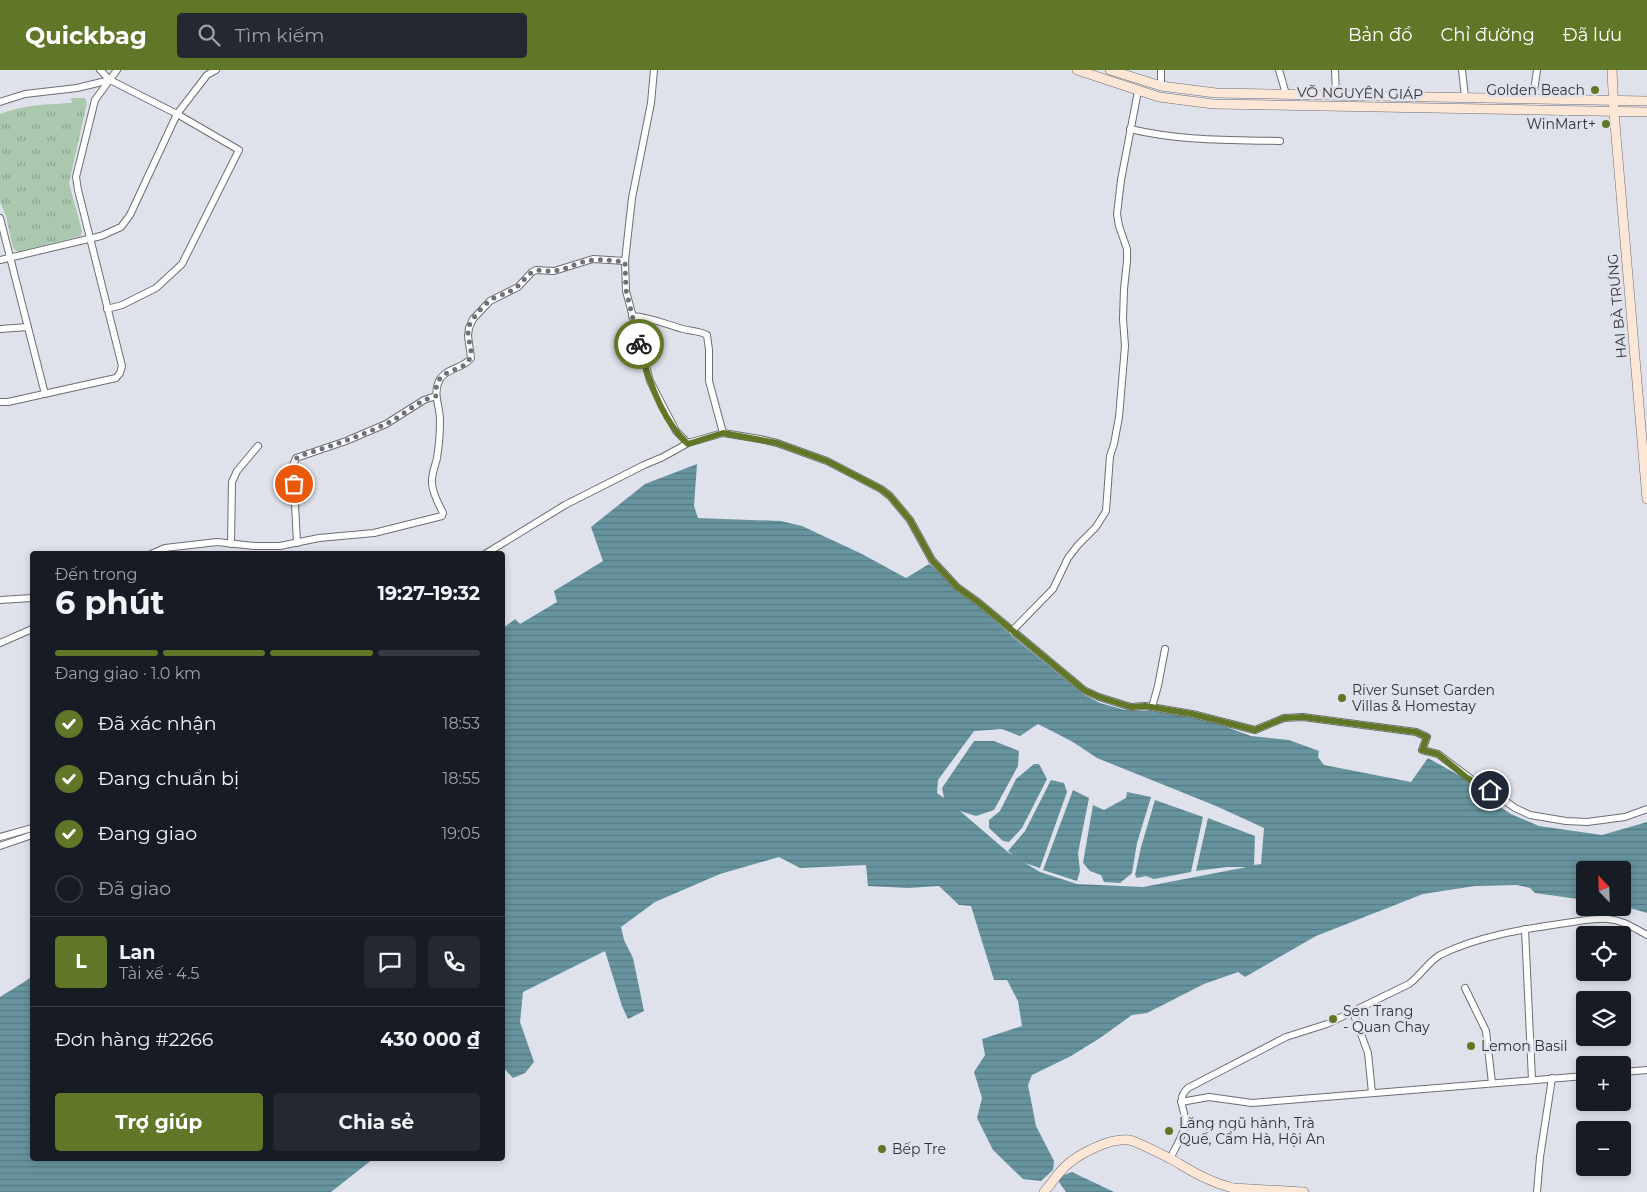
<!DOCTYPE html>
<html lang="vi">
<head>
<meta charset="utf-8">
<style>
  body { margin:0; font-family:Montserrat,sans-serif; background:#242831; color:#f1f3f6; height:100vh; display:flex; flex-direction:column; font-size:19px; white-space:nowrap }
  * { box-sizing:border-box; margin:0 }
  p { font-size:16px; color:#9ea1a6 }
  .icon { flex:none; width:28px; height:28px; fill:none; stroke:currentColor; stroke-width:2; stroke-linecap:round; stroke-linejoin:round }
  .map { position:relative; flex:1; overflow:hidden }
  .panel { position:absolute; left:30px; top:481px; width:475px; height:610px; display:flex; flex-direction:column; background:#171b24; border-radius:5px; box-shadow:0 2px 8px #0003 }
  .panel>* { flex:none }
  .needle { width:32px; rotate:337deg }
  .fabs { position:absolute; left:1576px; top:791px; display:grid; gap:10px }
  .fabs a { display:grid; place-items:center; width:55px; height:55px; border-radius:5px; background:#171b24; box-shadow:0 2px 8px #0003; font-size:25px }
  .pin { position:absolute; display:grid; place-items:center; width:42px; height:42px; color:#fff; margin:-21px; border:2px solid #fff; border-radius:50%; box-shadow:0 1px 5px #0007 }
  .courier { position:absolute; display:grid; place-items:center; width:50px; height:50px; margin:-25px; border:4px solid #617728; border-radius:50%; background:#fff; color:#222; box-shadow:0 1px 6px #0007 }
  .overview em { font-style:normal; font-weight:700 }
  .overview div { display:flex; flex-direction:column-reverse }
  .overview { display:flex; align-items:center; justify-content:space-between; height:85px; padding:0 25px }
  h1 { font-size:32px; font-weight:700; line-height:38px }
  .bar { display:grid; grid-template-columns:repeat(4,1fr); gap:8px 5px; align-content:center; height:60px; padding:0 25px }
  .bar i { height:6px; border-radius:4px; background:#363941 }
  .bar .active { background:#617728 }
  .bar p { grid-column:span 4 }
  .line { display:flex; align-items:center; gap:12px; padding:0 25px; border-top:1px solid #363941 }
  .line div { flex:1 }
  .round { display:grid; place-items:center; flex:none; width:52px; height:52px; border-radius:5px; background:#242831 }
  ol { padding:0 25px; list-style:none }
  li { display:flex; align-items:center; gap:15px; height:55px }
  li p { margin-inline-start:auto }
  li .icon { padding:5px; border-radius:50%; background:#617728; color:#fff; stroke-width:4 }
  li:last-child { color:#9ea1a6 }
  li i { width:28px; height:28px; border:2px solid #363941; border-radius:50% }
  .primary-button { display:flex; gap:10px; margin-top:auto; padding:10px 25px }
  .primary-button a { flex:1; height:58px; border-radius:5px; background:#617728; color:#fff; font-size:20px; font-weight:700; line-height:58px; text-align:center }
  .primary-button a+a { background:#242831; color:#f1f3f6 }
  header { display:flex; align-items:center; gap:30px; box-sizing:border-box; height:70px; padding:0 25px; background:#617728; color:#fff }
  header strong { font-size:24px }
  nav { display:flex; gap:28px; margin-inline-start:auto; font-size:18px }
  .search { width:350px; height:45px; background:#242831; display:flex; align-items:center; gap:12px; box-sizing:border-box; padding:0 18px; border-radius:5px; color:#9ea1a6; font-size:19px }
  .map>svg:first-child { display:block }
</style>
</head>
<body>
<header>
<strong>Quickbag</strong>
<div class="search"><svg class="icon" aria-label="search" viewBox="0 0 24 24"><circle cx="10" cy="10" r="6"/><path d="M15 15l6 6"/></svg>Tìm kiếm</div>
<nav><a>Bản đồ</a><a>Chỉ đường</a><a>Đã lưu</a></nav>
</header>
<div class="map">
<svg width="1647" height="1122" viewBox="0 0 1647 1122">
  <defs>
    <pattern id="grass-tufts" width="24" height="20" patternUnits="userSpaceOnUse" patternTransform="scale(1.25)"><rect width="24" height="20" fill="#abc8ae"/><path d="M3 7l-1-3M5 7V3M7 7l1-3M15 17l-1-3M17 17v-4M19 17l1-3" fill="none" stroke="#8ca38e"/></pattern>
    <pattern id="water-rules" width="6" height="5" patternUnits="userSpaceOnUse" patternTransform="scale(1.25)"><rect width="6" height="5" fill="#67949e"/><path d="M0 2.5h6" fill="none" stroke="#557982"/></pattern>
  </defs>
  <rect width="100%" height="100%" fill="#dfe2eb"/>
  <path fill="url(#grass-tufts)" d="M71,28H85L87,33L69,113L82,161L81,166L18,182L13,178L6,146L0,132V44C22,35 48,34 72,33Z"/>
  <g fill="url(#water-rules)" fill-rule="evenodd">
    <path d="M697,394L694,436L698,448L781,451L802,456L862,484L906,508L929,494L1013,567L1083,624L1100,633L1125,640L1173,642L1210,651L1251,666L1289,670L1319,681L1318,687L1324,695L1411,712L1428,688L1471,712L1489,730L1511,744L1539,756L1602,765L1647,752V843L1623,836L1622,800H1585V830L1535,823L1530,818L1517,815L1475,816L1423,824L1316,866L1245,907L1238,902L1204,914L1147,943L1132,945L1100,968L1071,986L1032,1005L1028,1015L1036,1056L1054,1091L1053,1100L1041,1111L1023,1109L993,1080L977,1048L982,1028L974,1002L985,985L982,969L1022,956L1018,931L1007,910H994L971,836L959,835L939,816L908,818L868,816L866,795L800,798L779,787L720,804L655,832L621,857L624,870L633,888L644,941L628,949L622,936L605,881L523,922L520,952L534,992L525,1003L513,1008L502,996V559L515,549L520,554L557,532L554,521L603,491L591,457L645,414ZM1038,654L1073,672L1097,688L1216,736L1264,758L1261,794L1254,795L1255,766L1208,748L1196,801L1227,797H1247L1143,817L1077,814L1040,802L1025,793L1040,798L1067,722L1064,713L1051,710L1025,761L1008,781L1013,785L1009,783L960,741L976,746L994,740L1018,696L1019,681L994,671H974L942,718L944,728L937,723L938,710L974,661L1002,659L1020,666Z"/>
    <path d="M1034,694H1039L1047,709L1022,758L1009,772L1003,771L989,758V750L1000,741L1016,709Z"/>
    <path d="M1073,720L1089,728L1078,783L1080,801L1077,811L1043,800Z"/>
    <path d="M1127,722L1151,727L1137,773L1132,803L1120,813L1104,812L1101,805L1090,801L1083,793L1093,735L1104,740L1126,728Z"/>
    <path d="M1155,730L1203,747L1191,802L1154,809L1146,806L1137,808L1135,805L1141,777Z"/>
    <path d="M32,907V1089H373L331,1122H0V927Z"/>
    <path d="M1072,1102L1114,1122H1066L1056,1108Z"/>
  </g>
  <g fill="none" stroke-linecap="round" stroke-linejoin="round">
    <g stroke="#6b6e75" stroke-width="8">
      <g id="street">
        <path d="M100,0L110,10L177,44L207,5L216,0"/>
        <path d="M654,0L651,33L632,128L625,191L626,221L650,311L676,361L688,373"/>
        <path d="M1161,0V16"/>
        <path d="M1279,0L1286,24"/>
        <path d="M1335,0L1336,25"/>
        <path d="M1462,0L1465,27"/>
        <path d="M1533,28L1537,0"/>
        <path d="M0,32L25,24L77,18L110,10"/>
        <path d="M1130,59C1181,71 1227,70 1280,71"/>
        <path d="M0,148L45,324"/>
        <path d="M0,190L101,166L121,157L130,145L177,44L239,80L182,194L156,218L122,235L107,239"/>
        <path d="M632,246C650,247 665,254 683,259C690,261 700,261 707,265L709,280V311L723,363"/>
        <path d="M0,259L28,257"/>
        <path d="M0,332H8L116,308L120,303L122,296L78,120L76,107L95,30L117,0"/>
        <path d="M297,473L293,395L296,388L346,371L386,354L424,330L436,326"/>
        <path d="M231,474L232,412L237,401L258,376"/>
        <path d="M151,484L165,478L217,472L254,476H280L319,468L374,463L442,446L443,443C439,434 433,425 432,414C431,405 435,397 437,388C439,376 440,363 440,350C440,336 432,323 440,309C448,297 463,299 471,288L468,266L469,258L473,249L490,231L518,217L532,202L536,200L554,201L593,189L625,191"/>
        <path d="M485,484L565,435L644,395L663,387L688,373L723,363L760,369L777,373L827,391L881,419L890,426L910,450L932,490L957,517L978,532L1084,620L1099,627L1131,637L1145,636L1192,644L1255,660L1284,648L1303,647L1416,662L1427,667L1422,680L1438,684L1479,715L1490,720L1515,738L1530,745L1566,751L1587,752L1625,747L1647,739"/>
        <path d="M0,530L32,528"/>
        <path d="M1012,561L1053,519L1068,488L1078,475L1096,457L1106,441L1110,386L1114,374L1119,347L1125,276L1123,249L1124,219L1127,191V179L1119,156L1117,144L1121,110L1138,21"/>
        <path d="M0,573L32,559"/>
        <path d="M1152,637L1158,616L1165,579"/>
        <path d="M0,767L32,758"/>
        <path d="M0,776L32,765"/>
        <path d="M1525,859L1532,1010"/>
        <path d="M1465,918L1486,961L1492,1013"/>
        <path d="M1353,942L1368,983L1372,1023"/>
        <path d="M1622,1002L1647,1000"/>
        <path d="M1181,1032L1209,1027L1252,1033L1585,1006"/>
        <path d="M1170,1089C1175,1078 1183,1066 1185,1055C1188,1044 1174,1030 1188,1018L1286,967L1327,954L1409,914C1420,906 1428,892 1440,885C1478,866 1524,859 1566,853C1580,851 1594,848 1608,849C1623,850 1634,858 1647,865"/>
        <path d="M1537,1122L1540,1087L1552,1008"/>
      </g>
    </g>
    <g stroke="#6b6e75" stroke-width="10">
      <g id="secondary">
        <path d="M1077,0L1159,27L1213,34L1647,42"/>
        <path d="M1110,0L1161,16L1216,23L1647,31"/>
        <path d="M1612,0L1614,42L1647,429"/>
        <path d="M1044,1122C1052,1113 1059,1101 1069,1093C1083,1082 1110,1068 1129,1070C1136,1071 1163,1085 1171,1089C1192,1101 1208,1112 1233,1118L1304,1122"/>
      </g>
    </g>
    <use href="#street" stroke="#fff" stroke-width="6"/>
    <use href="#secondary" stroke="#fce6d5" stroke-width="9"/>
  </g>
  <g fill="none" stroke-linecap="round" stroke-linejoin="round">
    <path stroke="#6e7075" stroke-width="5" stroke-dasharray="0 9" d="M294,414C293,404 290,393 299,386C329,377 358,367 386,354C403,346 418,330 436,326C434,296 461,304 469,290C475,280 465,268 469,256C473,247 485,233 494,228C503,224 511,222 518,216C524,211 528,203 535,201C541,199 548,202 554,201C565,200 576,193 587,191C599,188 612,191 625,192L626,220L639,274"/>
    <path stroke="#617728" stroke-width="6" d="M639,274C647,306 662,351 688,374L723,363L777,373L827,391L881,419L890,426L910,450L932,490L957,517L978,532L1084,620L1099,627L1131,637L1145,636L1192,644L1255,660L1284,648L1303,647L1416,662L1427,667L1422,680L1438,684L1466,707L1479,715L1490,720"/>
  </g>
  <g fill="#617728" stroke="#dfe2eb" stroke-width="2">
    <circle cx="1595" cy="20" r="5"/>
    <circle cx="1606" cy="54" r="5"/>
    <circle cx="1342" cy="628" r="5"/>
    <circle cx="1333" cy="949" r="5"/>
    <circle cx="1471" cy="976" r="5"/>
    <circle cx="1169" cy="1061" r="5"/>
    <circle cx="882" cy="1079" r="5"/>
  </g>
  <g text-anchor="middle" stroke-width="5" stroke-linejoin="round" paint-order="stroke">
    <g font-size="14" fill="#313235" stroke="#dfe2eb" text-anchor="start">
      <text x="1585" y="25" text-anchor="end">Golden Beach</text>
      <text x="1596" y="59" text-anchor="end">WinMart+</text>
      <text x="1352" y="625">River Sunset Garden<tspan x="1352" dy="16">Villas &amp; Homestay</tspan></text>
      <text x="1343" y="946">Sen Trang<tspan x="1343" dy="16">- Quan Chay</tspan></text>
      <text x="1481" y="981">Lemon Basil</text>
      <text x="1179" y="1058">Lăng ngũ hành, Trà<tspan x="1179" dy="16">Quế, Cẩm Hà, Hội An</tspan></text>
      <text x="892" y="1084">Bếp Tre</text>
    </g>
    <g font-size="14" fill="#313235" stroke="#dfe2eb">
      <text transform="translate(1360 23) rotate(1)" y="5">VÕ NGUYÊN GIÁP</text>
      <text transform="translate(1617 236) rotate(-95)" y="5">HAI BÀ TRƯNG</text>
    </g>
  </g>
</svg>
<div class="fabs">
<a><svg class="needle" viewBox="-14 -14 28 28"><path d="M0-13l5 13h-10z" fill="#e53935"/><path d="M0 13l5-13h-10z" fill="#9ea1a6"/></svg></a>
<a><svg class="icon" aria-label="locate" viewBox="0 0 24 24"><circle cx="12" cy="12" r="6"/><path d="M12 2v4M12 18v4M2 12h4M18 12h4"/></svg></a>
<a><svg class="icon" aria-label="layers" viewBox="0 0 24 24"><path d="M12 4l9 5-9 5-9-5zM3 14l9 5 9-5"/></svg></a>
<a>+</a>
<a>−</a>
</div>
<div class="pin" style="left:294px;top:414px;background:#ea580c"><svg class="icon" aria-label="bag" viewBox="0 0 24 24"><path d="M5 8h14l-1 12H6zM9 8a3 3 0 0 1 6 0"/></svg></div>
<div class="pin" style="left:1490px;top:720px;background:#1f2937"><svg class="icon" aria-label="home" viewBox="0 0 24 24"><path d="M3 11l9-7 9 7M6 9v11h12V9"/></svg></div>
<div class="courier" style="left:639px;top:274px"><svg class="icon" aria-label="bike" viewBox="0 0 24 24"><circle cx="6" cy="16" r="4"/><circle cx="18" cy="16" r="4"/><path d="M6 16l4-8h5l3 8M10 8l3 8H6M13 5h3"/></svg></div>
<section class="panel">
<div class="overview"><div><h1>6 phút</h1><p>Đến trong</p></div><em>19:27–19:32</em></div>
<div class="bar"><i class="active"></i><i class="active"></i><i class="active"></i><i></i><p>Đang giao · 1.0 km</p></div>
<ol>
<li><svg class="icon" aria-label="check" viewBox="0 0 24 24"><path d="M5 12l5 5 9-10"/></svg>Đã xác nhận<p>18:53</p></li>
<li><svg class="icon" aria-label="check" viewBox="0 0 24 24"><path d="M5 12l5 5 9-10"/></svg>Đang chuẩn bị<p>18:55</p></li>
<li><svg class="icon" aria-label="check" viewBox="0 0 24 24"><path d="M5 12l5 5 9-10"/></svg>Đang giao<p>19:05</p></li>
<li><i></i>Đã giao</li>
</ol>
<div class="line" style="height:90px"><b class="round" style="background:#617728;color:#fff">L</b><div><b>Lan</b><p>Tài xế · 4.5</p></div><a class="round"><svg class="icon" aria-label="chat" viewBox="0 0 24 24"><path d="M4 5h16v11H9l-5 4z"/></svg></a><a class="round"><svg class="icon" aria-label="phone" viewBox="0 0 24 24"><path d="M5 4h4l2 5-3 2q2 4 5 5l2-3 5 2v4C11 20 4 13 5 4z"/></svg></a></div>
<div class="line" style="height:65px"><div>Đơn hàng #2266</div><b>430 000 ₫</b></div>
<div class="primary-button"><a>Trợ giúp</a><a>Chia sẻ</a></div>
</section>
</div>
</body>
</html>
